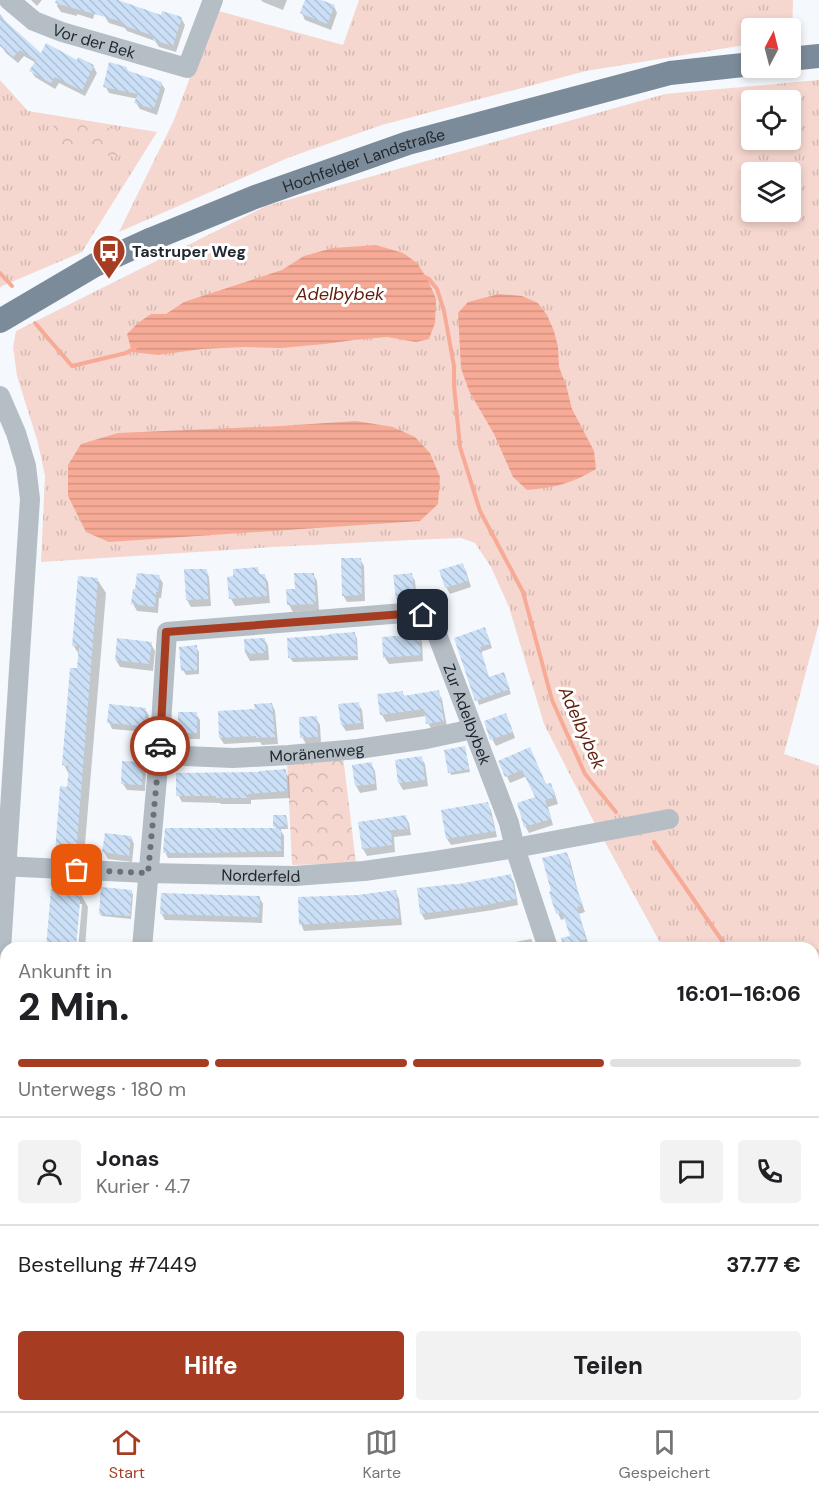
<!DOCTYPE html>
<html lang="de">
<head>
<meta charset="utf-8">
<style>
  body { margin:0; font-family:"DM Sans",sans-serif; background:#f2f2f2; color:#202124; height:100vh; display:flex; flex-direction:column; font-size:22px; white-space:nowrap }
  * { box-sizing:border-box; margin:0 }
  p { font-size:20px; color:#757577 }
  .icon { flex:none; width:33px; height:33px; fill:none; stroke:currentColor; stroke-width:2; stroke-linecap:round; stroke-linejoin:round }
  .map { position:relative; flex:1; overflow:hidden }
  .panel { position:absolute; left:0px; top:942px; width:819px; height:470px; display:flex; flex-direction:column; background:#fff; border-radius:18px 18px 0 0; box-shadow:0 3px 9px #0003 }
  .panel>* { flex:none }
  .needle { width:39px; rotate:7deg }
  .tools { position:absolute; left:741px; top:18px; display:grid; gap:12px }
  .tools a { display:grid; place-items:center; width:60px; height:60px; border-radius:6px; background:#fff; box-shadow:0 3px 9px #0003; font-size:30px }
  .pin { position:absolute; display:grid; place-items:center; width:51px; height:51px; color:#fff; margin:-26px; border-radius:12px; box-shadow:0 3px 9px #0006 }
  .courier { position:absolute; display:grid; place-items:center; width:60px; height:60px; margin:-30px; border:4px solid #a63d22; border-radius:50%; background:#fff; color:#222; box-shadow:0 2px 8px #0007 }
  .head em { font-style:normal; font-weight:800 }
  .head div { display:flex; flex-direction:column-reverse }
  .head { display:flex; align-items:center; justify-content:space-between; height:102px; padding:0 18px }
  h1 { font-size:39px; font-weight:800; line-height:45px }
  .bar { display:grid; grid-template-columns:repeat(4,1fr); gap:9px 6px; align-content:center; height:72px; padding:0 18px }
  .bar i { height:8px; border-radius:4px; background:#e0e0e0 }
  .bar .active { background:#a63d22 }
  .bar p { grid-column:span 4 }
  .line { display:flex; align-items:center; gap:15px; padding:0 18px; border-top:2px solid #e0e0e0 }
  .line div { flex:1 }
  .round { display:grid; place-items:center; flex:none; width:63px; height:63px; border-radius:6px; background:#f2f2f2 }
  .action { display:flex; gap:12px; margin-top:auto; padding:12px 18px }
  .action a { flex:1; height:69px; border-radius:6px; background:#a63d22; color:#fff; font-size:24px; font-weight:800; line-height:69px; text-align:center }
  .action a+a { background:#f2f2f2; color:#202124 }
  .dock { display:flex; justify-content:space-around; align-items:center; height:84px; border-top:2px solid #e0e0e0; background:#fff; font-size:16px; color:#757577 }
  .dock a { display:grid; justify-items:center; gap:3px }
  .dock .active { color:#a63d22 }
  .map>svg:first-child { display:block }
</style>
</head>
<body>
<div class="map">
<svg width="819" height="1411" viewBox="0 0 819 1411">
  <defs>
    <pattern id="grass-tufts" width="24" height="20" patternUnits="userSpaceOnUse" patternTransform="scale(1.5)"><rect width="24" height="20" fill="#f5d7cf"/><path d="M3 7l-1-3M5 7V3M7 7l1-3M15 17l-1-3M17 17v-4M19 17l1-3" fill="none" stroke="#d2b9b2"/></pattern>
    <pattern id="park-crowns" width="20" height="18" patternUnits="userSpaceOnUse" patternTransform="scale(1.5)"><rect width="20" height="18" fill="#f5d7cf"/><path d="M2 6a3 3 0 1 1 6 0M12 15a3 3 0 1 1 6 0" fill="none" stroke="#d2b9b2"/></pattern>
    <pattern id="water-rules" width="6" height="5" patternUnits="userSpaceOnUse" patternTransform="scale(1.5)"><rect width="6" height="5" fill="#f7aa96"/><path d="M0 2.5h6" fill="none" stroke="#d39282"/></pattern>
    <pattern id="building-back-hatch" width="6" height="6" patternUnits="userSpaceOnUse" patternTransform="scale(1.5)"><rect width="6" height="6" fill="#cbe0f7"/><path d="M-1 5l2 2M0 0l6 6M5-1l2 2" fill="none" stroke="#aec0d4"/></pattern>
  </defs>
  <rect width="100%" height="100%" fill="#f5f9fd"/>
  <g fill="url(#grass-tufts)" fill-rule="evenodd">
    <path d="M359,0H793L792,38H791L790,28H752L751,44L586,71L382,125L290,157L119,232L174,120L215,10L343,45Z"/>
    <path d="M0,80L28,111L157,132L82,252L0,287Z"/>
    <path d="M819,80V623L784,754L819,766V1411H580V1406H813V948H663L594,822L544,724L509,607L491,567L475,543L461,538L412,540L274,547L41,562L45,476L38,443L17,376L13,347L16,331L266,206L665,94ZM752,100H790V140H752ZM752,172H790V212H752Z"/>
  </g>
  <g fill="url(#park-crowns)">
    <path d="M55,118L124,131L119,158L50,145Z"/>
    <path d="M343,756L356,863L292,865L287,761Z"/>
  </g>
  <g fill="url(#water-rules)">
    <path d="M376,245L403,253L417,263L428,280L436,299L435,323L429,339L416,342L387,337L354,340L325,344L281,348L244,347L202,349L158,355L132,352L127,334L138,323L151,314H166L184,302L282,270L304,256L333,248Z"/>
    <path d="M499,294L522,296L538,303L547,315L554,331L558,347L559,367L566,385L572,409L594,451L596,469C573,483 554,488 527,490L513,477L494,434L469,391L461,368L458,313L468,302Z"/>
    <path d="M356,421L393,427L415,437L430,453L440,477L438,504L420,521L109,542L86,532L68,496V465L81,444L118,433L281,426Z"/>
  </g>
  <g fill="#0003">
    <path d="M31,0H42L37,6Z"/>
    <path d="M59,0H98L93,19L77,14V16L61,12L57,6Z"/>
    <path d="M111,0L162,17L181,18L185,25L176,52L159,47L155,41L127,31L125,28L109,23L105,17Z"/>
    <path d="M261,0H287L283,10L263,2Z"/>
    <path d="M307,0H317L334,6L337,13L331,30L305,20L302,13Z"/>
    <path d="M0,14L9,26L41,55L93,66L97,73L85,96L59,83L55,89L35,77L31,71L36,63L24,56L18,63L6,53L0,44Z"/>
    <path d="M126,68L129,72L161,83L165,89L157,115L140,109L136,103L138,99L109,93L105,86Z"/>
    <path d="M360,559L364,566L365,601L347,602L343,595Z"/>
    <path d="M462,564L466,571L471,587L450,594L446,587Z"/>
    <path d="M257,569L261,576L264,575L268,582L270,603L235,606L231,599L229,578Z"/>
    <path d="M206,570L209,577L211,606L191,607L187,600L186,571Z"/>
    <path d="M313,574L317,581L319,610L293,612L289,605L296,590Z"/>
    <path d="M411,574L415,581L417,603L401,605L397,598Z"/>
    <path d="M159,577L163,583L161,598H159L158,613L137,611L133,604L137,591Z"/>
    <path d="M97,579L106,593L83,868L65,866L57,852L69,789L70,776L64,765L79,670L80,656L73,645Z"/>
    <path d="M354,633L357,638L358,660L293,662L290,658Z"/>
    <path d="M487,633L492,648L481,652L489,678H505L511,694L479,705L456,638Z"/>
    <path d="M418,635L422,642L423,661L389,664L385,658Z"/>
    <path d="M264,639L268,646L269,660L250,661L246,654L245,640Z"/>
    <path d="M151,644L155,651L153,671L120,667L116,660Z"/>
    <path d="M196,647L199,652V674L186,675L183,670Z"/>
    <path d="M402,692L405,697L438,692L442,699L447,727L432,730L428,723L426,716L386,722L382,715L379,695Z"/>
    <path d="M272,704L275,711L278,744L262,745L260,742L224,744L220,738L256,711Z"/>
    <path d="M358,704L362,710L364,729L346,731L342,725Z"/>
    <path d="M145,709L149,716L147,732L112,729L109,722Z"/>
    <path d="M196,714L200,720V739H183L179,733Z"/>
    <path d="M316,718L320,725L321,743L306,744L302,737Z"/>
    <path d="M509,721L515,738L496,746L492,739Z"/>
    <path d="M465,748L470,772L451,775L450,772Z"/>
    <path d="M529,749L547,786L550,785L554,791L558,804L548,807L553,825L529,833L525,826L537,798L527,776L510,783L500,762Z"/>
    <path d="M421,758L425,764L428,786L403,790L399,783L396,761Z"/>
    <path d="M142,763L146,770L145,791L127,790L123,784Z"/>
    <path d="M371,764L375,771L377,790L360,793L356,786L354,766Z"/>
    <path d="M285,771L289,778L290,798L251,800V804H221L220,803L182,802L178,795L261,774Z"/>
    <path d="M487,804L491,810L497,837L451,845L447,839Z"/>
    <path d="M286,816L287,819L288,829H280L284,836V857L168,858L165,852L277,830L275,826Z"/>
    <path d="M405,816L409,823L411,835L394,837L395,852L367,856L363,849L359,823Z"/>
    <path d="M131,837L134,844L132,862L108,859L104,852Z"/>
    <path d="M566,853L570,860L578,892L585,912L579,914L589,946L582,948H566L572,937L566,918L561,920L558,913Z"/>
    <path d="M510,876L514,882L518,905L493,910L425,920L421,913L453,885Z"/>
    <path d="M131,891L133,894L131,919L102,916L100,914Z"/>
    <path d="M396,892L399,899L402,925L304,931L301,924L357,896Z"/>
    <path d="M80,893L88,907L85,948H78L82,904H79L75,948H48Z"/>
    <path d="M259,897L263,904L262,923L165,920L161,913Z"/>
    <path d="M531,939L536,948H516L515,942Z"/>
  </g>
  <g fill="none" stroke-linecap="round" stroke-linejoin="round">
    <g stroke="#f7aa96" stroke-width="4">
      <path d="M0,273L12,286"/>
      <path d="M423,276L429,279L437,289L444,311L454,366V385L460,447L480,511L523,592L552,700L585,774L616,812"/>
      <path d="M35,323L72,366L126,353L135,348"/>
      <path d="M654,842L727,948"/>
      <path d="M764,1406L767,1411"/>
    </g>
  </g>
  <g fill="url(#building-back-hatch)">
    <path d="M56,0H118L161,15L162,11L182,17L173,46L153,40L154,36L122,25L123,22L55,3Z"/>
    <path d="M305,0H321L335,5L327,24L300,13Z"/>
    <path d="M0,16L41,53L46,43L77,60L78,57L94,65L82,91L55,77L51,83L29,71L36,60L20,50L13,57L0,46Z"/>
    <path d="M109,62L127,67L126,70L162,82L154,109L134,103L138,94L103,87Z"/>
    <path d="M341,558H361L362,595L342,596Z"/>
    <path d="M463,563L468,581L445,588L439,570Z"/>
    <path d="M258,567L259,574H265L267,596L229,599L227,577L233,576V569Z"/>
    <path d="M184,569H207L208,599L186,600Z"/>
    <path d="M137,573L160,575L158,592H156L155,607L131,604L133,589H135Z"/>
    <path d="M294,573H314L316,604L287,605L286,589H295Z"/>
    <path d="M412,573L415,597L396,599L393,575Z"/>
    <path d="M78,576L98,578L76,854L55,853L60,786L67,787L69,766L62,765L70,668H77L79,646H72Z"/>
    <path d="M485,627L490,644L480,647L489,677L504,672L510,689L475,701L454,638Z"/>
    <path d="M355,632L357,656L288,658L287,638L329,635V634Z"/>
    <path d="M419,634L421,655L383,658L382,637Z"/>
    <path d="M117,638L152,642L149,664L115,660Z"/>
    <path d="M265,638L266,653L245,654L244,639Z"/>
    <path d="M197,645V670L181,671L179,647Z"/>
    <path d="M439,690L444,721L426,724L424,709L380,715L377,694L403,691V696Z"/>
    <path d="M359,702L361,723L341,725L338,704Z"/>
    <path d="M272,703L275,737L256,738V736L219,738L218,711L255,709L254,704Z"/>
    <path d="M109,704L146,708L144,726L107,723Z"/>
    <rect x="178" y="712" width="19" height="21"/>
    <path d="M506,713L513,732L490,740L484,721Z"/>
    <path d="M317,716L318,737L300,738L299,717Z"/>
    <path d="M465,746L469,769L448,773L444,750Z"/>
    <path d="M530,747L546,784L551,783L555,797L545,800L551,819L524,827L517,803L535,797L522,770L505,777L498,761Z"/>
    <path d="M422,756L425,780L398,783L395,760Z"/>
    <path d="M122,761L143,762L142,785L121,784Z"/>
    <path d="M372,762L375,784L355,786L352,765Z"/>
    <path d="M286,769L287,791L248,794V798H216V796H176V773L259,772V771Z"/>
    <path d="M488,802L495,831L446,839L441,810Z"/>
    <path d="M273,815H286L287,826L273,827Z"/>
    <path d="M406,815L408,829L391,830L392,845L362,849L358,822Z"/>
    <path d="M165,828H281V851L207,853H163Z"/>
    <path d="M105,833L131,836L129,856L102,852Z"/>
    <path d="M567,852L575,884L583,905L577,907L586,939L579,941L582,948H564L561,938L570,936L562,912L556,914L549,892L551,891L542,858Z"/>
    <path d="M511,874L516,899L475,907L420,914L417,888L454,884V885Z"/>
    <path d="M101,887L132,890L130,916L99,914Z"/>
    <path d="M51,889L81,891L76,948H46Z"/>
    <path d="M396,890L399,918L299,925L298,897L357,895Z"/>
    <path d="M161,893L260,896L259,917L160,914Z"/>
  </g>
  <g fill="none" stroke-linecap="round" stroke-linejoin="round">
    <g stroke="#b5bdc5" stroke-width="20">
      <path id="s1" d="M9,0L34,21L62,32L187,68L213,0"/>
      <path d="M0,396L16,433L26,466L30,499L0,965"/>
      <path id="s2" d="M159,755L233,758L289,755L358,749L426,739L473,729"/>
      <path id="s3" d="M0,866L148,873L294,876L364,871L435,861L515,848L669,819"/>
      <path id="s4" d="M142,948L159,755L167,632L404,613L430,616L509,823L515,848L548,948"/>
    </g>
    <g stroke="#7c8b9a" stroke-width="24">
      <path d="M790,59L819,56"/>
      <path id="s5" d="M0,321L95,265L152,239L255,197L408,143L670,73L752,64"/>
    </g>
  </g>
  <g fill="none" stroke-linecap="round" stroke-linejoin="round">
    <path stroke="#6b7177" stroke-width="6" stroke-dasharray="0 10.8" d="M77,870L148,873L160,746"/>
    <path stroke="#a63d22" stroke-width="8" d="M160,746L166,632L404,614L423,615"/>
  </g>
  <defs>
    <g id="bus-pin" transform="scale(1.725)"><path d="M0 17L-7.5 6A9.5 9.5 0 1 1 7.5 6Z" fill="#a63d22" stroke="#fff"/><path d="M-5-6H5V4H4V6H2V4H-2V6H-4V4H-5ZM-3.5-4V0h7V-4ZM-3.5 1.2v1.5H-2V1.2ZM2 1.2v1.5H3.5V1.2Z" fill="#fff"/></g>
  </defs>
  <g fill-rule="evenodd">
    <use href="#bus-pin" x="109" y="251"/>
  </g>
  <g text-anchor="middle" stroke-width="6" stroke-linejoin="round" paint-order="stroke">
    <g font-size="16" fill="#21282f" stroke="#fff">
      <text dy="6" stroke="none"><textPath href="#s1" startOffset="96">Vor der Bek</textPath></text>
      <text dy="6" stroke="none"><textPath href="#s5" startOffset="399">Hochfelder Landstraße</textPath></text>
      <text dy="6" stroke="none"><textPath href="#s4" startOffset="686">Zur Adelbybek</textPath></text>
      <text dy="6" stroke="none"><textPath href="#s2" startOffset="158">Moränenweg</textPath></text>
      <text dy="6" stroke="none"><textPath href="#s3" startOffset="261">Norderfeld</textPath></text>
    </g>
    <g font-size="16" font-weight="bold" fill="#21282f" stroke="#fff" text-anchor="start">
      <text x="132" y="257">Tastruper Weg</text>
    </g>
    <g font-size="18" font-style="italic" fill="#601e0c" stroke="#fff">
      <text x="340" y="300">Adelbybek</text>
      <text transform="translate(582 728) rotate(66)" y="6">Adelbybek</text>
    </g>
  </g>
</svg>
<div class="tools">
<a><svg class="needle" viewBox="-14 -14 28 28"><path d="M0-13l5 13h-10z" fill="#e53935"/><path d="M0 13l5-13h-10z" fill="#757577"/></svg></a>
<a><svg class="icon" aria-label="locate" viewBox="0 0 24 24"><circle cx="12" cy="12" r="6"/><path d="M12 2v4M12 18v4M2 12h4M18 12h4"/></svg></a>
<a><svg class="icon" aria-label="layers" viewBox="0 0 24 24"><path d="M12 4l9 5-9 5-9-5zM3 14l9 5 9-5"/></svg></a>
</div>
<div class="pin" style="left:77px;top:870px;background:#ea580c"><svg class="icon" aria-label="bag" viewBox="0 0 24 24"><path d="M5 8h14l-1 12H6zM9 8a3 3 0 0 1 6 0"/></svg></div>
<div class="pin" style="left:423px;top:615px;background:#1f2937"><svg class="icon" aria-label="home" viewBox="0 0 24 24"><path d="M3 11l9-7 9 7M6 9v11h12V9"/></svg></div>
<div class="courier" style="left:160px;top:746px"><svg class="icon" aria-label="car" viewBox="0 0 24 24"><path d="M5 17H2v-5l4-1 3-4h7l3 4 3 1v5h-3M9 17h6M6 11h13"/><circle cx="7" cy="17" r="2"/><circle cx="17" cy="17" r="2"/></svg></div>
<section class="panel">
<div class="head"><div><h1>2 Min.</h1><p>Ankunft in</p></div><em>16:01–16:06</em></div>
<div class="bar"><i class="active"></i><i class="active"></i><i class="active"></i><i></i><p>Unterwegs · 180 m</p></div>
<div class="line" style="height:108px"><a class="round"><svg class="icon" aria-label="person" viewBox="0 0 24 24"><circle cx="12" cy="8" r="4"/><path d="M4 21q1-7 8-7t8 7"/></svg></a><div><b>Jonas</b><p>Kurier · 4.7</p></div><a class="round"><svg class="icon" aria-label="chat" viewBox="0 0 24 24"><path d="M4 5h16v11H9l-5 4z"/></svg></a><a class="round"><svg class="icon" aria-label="phone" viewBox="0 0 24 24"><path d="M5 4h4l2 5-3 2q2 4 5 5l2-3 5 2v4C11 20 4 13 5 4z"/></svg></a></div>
<div class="line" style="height:78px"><div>Bestellung #7449</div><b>37.77 €</b></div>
<div class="action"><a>Hilfe</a><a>Teilen</a></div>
</section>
</div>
<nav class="dock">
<a class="active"><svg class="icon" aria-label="home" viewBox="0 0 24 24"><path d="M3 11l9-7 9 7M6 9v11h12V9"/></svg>Start</a>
<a><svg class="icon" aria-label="map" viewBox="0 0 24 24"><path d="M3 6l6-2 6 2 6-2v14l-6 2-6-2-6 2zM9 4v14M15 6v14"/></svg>Karte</a>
<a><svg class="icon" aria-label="saved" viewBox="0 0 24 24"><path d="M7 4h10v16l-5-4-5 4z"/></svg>Gespeichert</a>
</nav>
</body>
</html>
